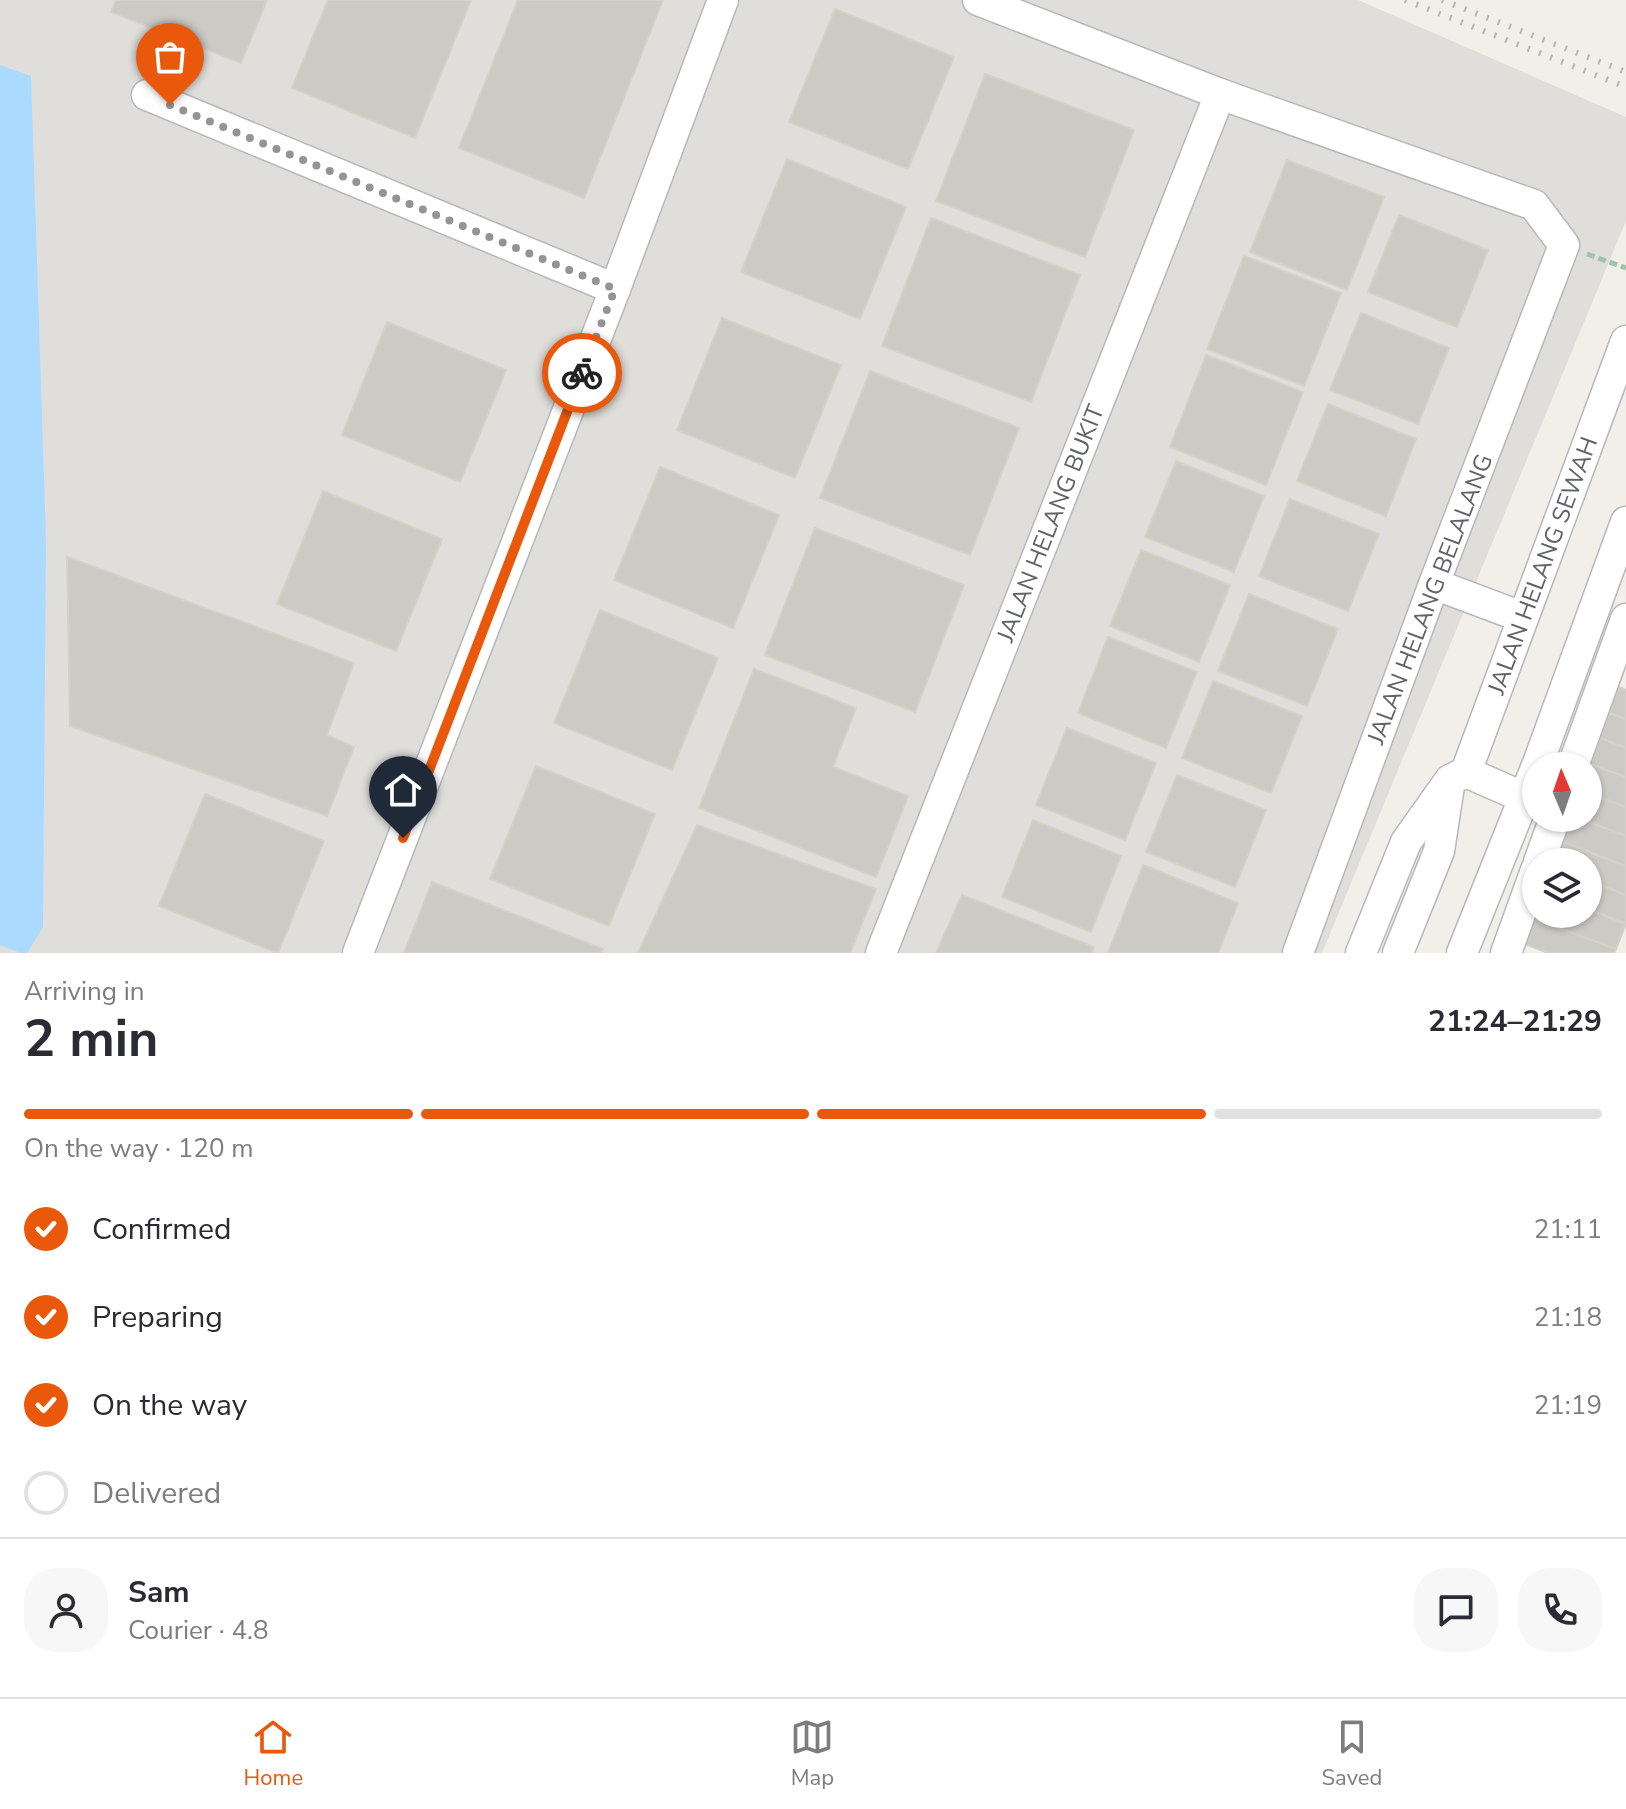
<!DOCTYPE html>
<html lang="en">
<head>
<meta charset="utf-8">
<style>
  body { margin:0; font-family:"Nunito Sans",sans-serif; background:#f7f7f7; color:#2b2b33; height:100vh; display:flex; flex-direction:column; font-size:30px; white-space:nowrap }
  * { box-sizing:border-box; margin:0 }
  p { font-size:26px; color:#7c7c81 }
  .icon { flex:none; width:44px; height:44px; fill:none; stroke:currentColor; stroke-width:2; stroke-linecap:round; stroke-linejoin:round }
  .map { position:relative; height:953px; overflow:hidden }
  .drawer { display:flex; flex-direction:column; background:#fff; flex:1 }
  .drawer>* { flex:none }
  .needle { width:52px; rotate:358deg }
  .fabs { position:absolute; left:1522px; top:752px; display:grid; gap:16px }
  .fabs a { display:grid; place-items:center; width:80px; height:80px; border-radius:50%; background:#fff; box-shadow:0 2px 6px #0004; font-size:40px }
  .pin { position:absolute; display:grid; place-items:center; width:68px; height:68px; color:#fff; margin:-82px -34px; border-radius:50% 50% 50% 0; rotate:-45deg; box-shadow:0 0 8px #0007 }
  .pin .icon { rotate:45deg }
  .courier { position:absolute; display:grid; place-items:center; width:80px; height:80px; margin:-40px; border:6px solid #ea580c; border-radius:50%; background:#fff; color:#222; box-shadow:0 2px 10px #0007 }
  .overview em { font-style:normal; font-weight:700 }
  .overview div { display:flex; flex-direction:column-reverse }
  .overview { display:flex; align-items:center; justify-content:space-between; height:136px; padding:0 24px }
  h1 { font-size:52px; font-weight:700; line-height:60px }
  .bar { display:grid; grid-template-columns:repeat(4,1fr); gap:12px 8px; align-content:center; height:96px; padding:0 24px }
  .bar i { height:10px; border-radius:6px; background:#e1e1e2 }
  .bar .current { background:#ea580c }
  .bar p { grid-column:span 4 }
  .line { display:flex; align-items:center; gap:20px; padding:0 24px; border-top:2px solid #e1e1e2 }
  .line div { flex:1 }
  .round { display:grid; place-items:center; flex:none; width:84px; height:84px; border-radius:32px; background:#f7f7f7 }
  ol { padding:0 24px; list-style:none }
  li { display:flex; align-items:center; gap:24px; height:88px }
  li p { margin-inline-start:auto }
  li .icon { padding:8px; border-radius:50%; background:#ea580c; color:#fff; stroke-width:4 }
  li:last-child { color:#7c7c81 }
  li i { width:44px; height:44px; border:4px solid #e1e1e2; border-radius:50% }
  .tabs { display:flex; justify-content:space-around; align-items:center; height:112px; border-top:2px solid #e1e1e2; background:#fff; font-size:22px; color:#7c7c81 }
  .tabs a { display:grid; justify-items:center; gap:4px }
  .tabs .current { color:#ea580c }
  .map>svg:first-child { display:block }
</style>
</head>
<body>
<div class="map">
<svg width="1626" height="953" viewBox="0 0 1626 953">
  <rect width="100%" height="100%" fill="#f1efe8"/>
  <path fill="#e0deda" d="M0,0H1358L1626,117V221L1322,953H0Z"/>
  <path fill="#aadaff" d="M0,65L31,76L46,540L43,927L27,953H21L0,945Z"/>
  <g fill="#cccac5" stroke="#d6d1c6" stroke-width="2">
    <path d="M116,0H267L241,63L111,12Z"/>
    <path d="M328,0H471L415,138L292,88Z"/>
    <path d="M518,0H663L584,198L459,148Z"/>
    <path d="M835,9L954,57L908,169L789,122Z"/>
    <path d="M985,74L1134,130L1085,257L936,201Z"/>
    <path d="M787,159L906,207L860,319L741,272Z"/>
    <path d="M1287,160L1384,197L1347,290L1250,252Z"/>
    <path d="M1399,215L1488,250L1457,327L1368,292Z"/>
    <path d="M931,218L1080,275L1031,402L882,346Z"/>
    <path d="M1244,256L1341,293L1304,386L1207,349Z"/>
    <path d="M1361,313L1449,348L1418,424L1330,390Z"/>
    <path d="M722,318L841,365L795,478L677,430Z"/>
    <path d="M387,322L506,370L460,482L342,435Z"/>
    <path d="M1206,355L1303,392L1266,485L1170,447Z"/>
    <path d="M870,371L1019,428L970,555L820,498Z"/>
    <path d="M1328,404L1416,439L1386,516L1297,481Z"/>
    <path d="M1176,461L1264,496L1234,572L1145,537Z"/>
    <path d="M660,467L779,515L733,628L614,580Z"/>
    <path d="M323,491L442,539L396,651L277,604Z"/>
    <path d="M1290,499L1379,534L1348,611L1259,576Z"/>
    <path d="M815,528L964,585L915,712L765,655Z"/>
    <path d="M1141,550L1230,585L1199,662L1110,626Z"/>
    <path d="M67,557L354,663L327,735L354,747L327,816L70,726Z"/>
    <path d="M1249,594L1338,629L1307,706L1218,671Z"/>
    <path d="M600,610L718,658L672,770L554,723Z"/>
    <path d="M1108,637L1197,672L1166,748L1078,713Z"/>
    <path d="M754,669L856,708L833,767L908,796L876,877L699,808Z"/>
    <path d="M1213,681L1302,716L1271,793L1182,758Z"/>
    <path d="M1619,687L1626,690V719L1609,713Z"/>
    <path d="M1609,713L1626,719V748L1600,738Z"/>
    <path d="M1067,728L1156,763L1125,840L1036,805Z"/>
    <path d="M1600,738L1626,748V777L1590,764Z"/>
    <path d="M1590,764L1626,777V807L1588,793V769Z"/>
    <path d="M536,766L655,814L609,926L490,879Z"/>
    <path d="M1177,775L1266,810L1235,887L1146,852Z"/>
    <path d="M1588,793L1626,807V836L1578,818H1588Z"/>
    <path d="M205,794L324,841L278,953L159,906Z"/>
    <path d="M1569,818H1578L1626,836V866L1560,841Z"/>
    <path d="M1033,820L1121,856L1091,932L1002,897Z"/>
    <path d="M697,825L876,889L850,953H638Z"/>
    <path d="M1560,841L1626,866V895L1588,880V862H1552Z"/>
    <path d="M1143,865L1238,903L1218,953H1108Z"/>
    <path d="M1588,880L1626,895V924L1588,909Z"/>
    <path d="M432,882L603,949L601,953H404Z"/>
    <path d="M962,895L1094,947L1092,953H936Z"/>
    <path d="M1588,909L1626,924L1616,949L1531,918L1536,914H1588Z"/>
    <path d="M1531,918L1616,949L1614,953H1548L1522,943Z"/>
  </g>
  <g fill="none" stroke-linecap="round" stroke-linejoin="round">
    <g stroke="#b5b8bc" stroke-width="33">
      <g id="minor">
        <path d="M978,0L1220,94L1534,205L1564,245L1434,584L1298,953"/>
        <path d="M147,95L615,289"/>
        <path d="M1434,584L1522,617"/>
        <path d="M1537,766L1626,522"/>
        <path d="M1573,766L1626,619"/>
        <path d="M1466,772L1525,798"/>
        <path d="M1539,862L1555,818"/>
        <path d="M358,953L615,289L723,0"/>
        <path id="s1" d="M881,953L1220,94"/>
        <path id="s2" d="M1361,953L1406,842L1450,780L1466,772L1626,341"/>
        <path d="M1398,953L1439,851L1449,786"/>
        <path d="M1462,953L1536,768"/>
        <path d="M1506,953L1536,870"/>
      </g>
    </g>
    <path stroke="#9cc7a9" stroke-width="5" stroke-dasharray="8 4" stroke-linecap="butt" d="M1587,254L1626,268"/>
    <use href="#minor" stroke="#fff" stroke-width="30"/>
    <g stroke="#b6b7b8" stroke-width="6" stroke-dasharray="2 10" stroke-linecap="butt">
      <path d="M1405,0L1626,87"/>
      <path d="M1442,0L1626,72"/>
    </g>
  </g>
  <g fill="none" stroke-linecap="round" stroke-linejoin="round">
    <path stroke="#929495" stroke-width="8" stroke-dasharray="0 14.4" d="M170,105L615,289L582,373"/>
    <path stroke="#ea580c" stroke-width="10" d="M403,838L582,373"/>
  </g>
  <g text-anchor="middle" stroke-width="6" stroke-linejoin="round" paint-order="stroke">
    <g font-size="24" fill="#5f6368" stroke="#fff">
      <text dy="8" stroke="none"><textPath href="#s1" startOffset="462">JALAN HELANG BUKIT</textPath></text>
      <text dy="8" stroke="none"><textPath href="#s2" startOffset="434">JALAN HELANG SEWAH</textPath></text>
      <text transform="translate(1430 599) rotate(-69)" y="8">JALAN HELANG BELALANG</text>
    </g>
  </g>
</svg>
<div class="fabs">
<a><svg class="needle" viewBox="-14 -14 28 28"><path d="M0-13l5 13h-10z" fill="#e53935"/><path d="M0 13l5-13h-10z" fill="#7c7c81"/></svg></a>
<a><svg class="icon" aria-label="layers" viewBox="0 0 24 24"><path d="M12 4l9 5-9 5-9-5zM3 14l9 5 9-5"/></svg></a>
</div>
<div class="pin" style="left:170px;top:105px;background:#ea580c"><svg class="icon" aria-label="bag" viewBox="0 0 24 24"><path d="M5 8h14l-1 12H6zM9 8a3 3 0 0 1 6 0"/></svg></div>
<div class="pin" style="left:403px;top:838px;background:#1f2937"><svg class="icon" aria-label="home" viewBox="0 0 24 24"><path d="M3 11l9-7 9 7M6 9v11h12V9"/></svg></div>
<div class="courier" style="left:582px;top:373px"><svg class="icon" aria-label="bike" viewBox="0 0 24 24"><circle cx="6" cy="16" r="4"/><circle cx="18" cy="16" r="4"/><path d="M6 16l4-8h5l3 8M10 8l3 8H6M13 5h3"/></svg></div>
</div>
<section class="drawer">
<div class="overview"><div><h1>2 min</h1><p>Arriving in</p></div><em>21:24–21:29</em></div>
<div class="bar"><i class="current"></i><i class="current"></i><i class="current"></i><i></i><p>On the way · 120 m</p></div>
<ol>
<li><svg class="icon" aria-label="check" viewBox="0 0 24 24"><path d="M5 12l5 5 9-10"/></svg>Confirmed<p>21:11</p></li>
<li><svg class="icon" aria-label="check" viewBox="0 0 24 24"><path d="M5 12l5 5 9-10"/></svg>Preparing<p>21:18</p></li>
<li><svg class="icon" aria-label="check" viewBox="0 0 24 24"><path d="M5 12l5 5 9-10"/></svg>On the way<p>21:19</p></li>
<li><i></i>Delivered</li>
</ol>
<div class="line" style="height:144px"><a class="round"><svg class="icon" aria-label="person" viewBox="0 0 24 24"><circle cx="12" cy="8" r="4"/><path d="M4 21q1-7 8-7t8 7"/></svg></a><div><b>Sam</b><p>Courier · 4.8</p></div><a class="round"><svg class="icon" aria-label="chat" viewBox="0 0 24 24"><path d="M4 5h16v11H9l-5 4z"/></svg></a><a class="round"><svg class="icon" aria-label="phone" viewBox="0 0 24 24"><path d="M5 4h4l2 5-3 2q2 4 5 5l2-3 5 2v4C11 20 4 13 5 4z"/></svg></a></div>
</section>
<nav class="tabs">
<a class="current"><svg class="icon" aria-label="home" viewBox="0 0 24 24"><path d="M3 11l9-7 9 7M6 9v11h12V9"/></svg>Home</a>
<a><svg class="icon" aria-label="map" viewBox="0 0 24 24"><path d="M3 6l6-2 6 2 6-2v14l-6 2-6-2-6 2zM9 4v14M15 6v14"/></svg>Map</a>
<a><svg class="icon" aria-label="saved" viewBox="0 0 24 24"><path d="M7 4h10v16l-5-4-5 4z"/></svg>Saved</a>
</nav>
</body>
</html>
